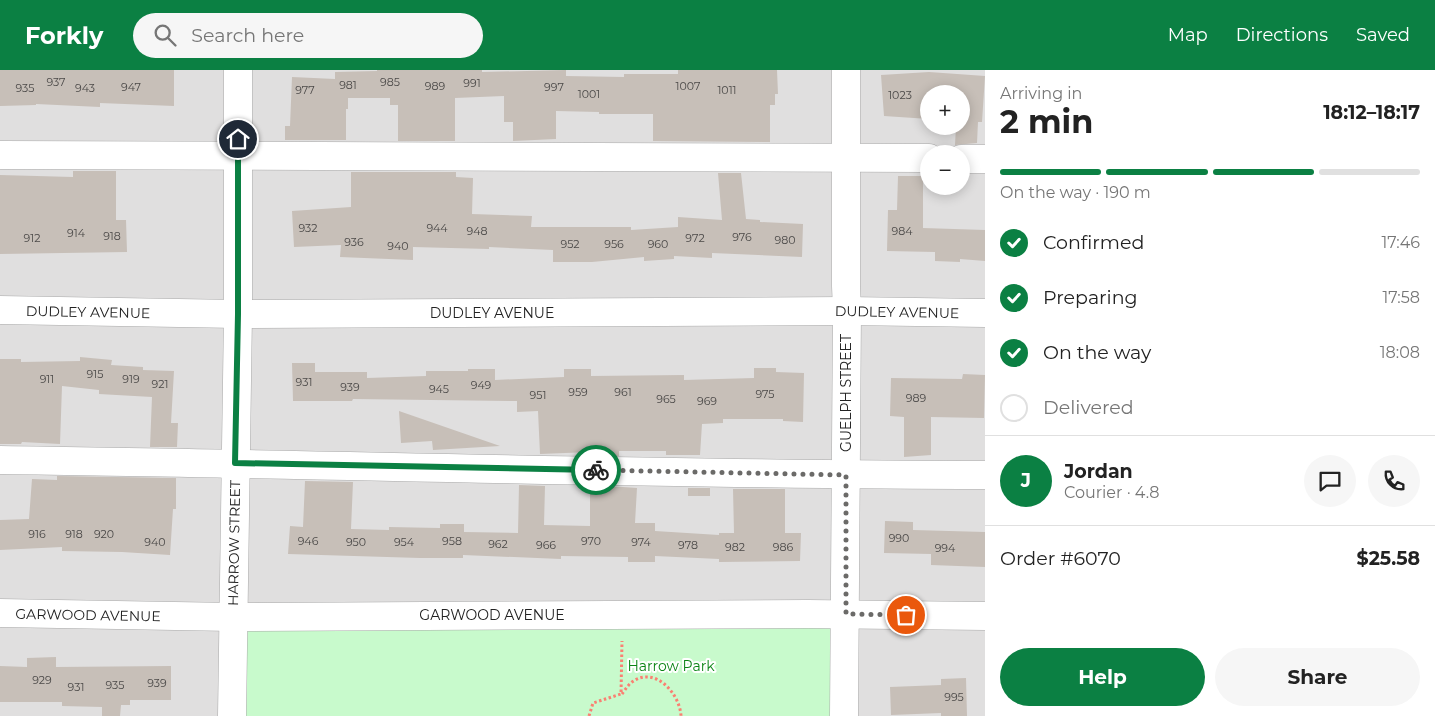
<!DOCTYPE html>
<html lang="en">
<head>
<meta charset="utf-8">
<style>
  body { margin:0; font-family:Montserrat,sans-serif; background:#f6f6f6; color:#222; height:100vh; display:flex; flex-direction:column; font-size:19px; white-space:nowrap }
  * { box-sizing:border-box; margin:0 }
  p { font-size:16px; color:#767676 }
  .icon { flex:none; width:28px; height:28px; fill:none; stroke:currentColor; stroke-width:2; stroke-linecap:round; stroke-linejoin:round }
  .map { position:relative; flex:1; overflow:hidden }
  .side { display:flex; flex-direction:column; background:#fff; width:450px }
  .side>* { flex:none }
  .controls { position:absolute; left:920px; top:15px; display:grid; gap:10px }
  .controls a { display:grid; place-items:center; width:50px; height:50px; border-radius:50%; background:#fff; box-shadow:0 2px 12px #0003; font-size:25px }
  .pin { position:absolute; display:grid; place-items:center; width:42px; height:42px; color:#fff; margin:-21px; border:2px solid #fff; border-radius:50%; box-shadow:0 1px 5px #0007 }
  .courier { position:absolute; display:grid; place-items:center; width:50px; height:50px; margin:-25px; border:4px solid #0b8043; border-radius:50%; background:#fff; color:#222; box-shadow:0 1px 6px #0007 }
  .overview em { font-style:normal; font-weight:700 }
  .overview div { display:flex; flex-direction:column-reverse }
  .overview { display:flex; align-items:center; justify-content:space-between; height:85px; padding:0 15px }
  h1 { font-size:32px; font-weight:700; line-height:38px }
  .bar { display:grid; grid-template-columns:repeat(4,1fr); gap:8px 5px; align-content:center; height:60px; padding:0 15px }
  .bar i { height:6px; border-radius:4px; background:#e0e0e0 }
  .bar .active { background:#0b8043 }
  .bar p { grid-column:span 4 }
  .line { display:flex; align-items:center; gap:12px; padding:0 15px; border-top:1px solid #e0e0e0 }
  .line div { flex:1 }
  .round { display:grid; place-items:center; flex:none; width:52px; height:52px; border-radius:26px; background:#f6f6f6 }
  ol { padding:0 15px; list-style:none }
  li { display:flex; align-items:center; gap:15px; height:55px }
  li p { margin-inline-start:auto }
  li .icon { padding:5px; border-radius:50%; background:#0b8043; color:#fff; stroke-width:4 }
  li:last-child { color:#767676 }
  li i { width:28px; height:28px; border:2px solid #e0e0e0; border-radius:50% }
  .button { display:flex; gap:10px; margin-top:auto; padding:10px 15px }
  .button a { flex:1; height:58px; border-radius:30px; background:#0b8043; color:#fff; font-size:20px; font-weight:700; line-height:58px; text-align:center }
  .button a+a { background:#f6f6f6; color:#222 }
  header { display:flex; align-items:center; gap:30px; box-sizing:border-box; height:70px; padding:0 25px; background:#0b8043; color:#fff }
  header strong { font-size:24px }
  nav { display:flex; gap:28px; margin-inline-start:auto; font-size:18px }
  .search { width:350px; height:45px; background:#f6f6f6; display:flex; align-items:center; gap:12px; box-sizing:border-box; padding:0 18px; border-radius:28px; color:#767676; font-size:19px }
  main { display:flex; flex:1; min-height:0 }
  .map>svg:first-child { display:block }
</style>
</head>
<body>
<header>
<strong>Forkly</strong>
<div class="search"><svg class="icon" aria-label="search" viewBox="0 0 24 24"><circle cx="10" cy="10" r="6"/><path d="M15 15l6 6"/></svg>Search here</div>
<nav><a>Map</a><a>Directions</a><a>Saved</a></nav>
</header>
<main>
<div class="map">
<svg width="985" height="646" viewBox="0 0 985 646">
  <rect width="100%" height="100%" fill="#f2efe9"/>
  <path fill="#e0dfdf" fill-rule="evenodd" d="M0,0H985V646H0ZM929,24H961V56H929ZM929,84H961V116H929Z"/>
  <path fill="#c8facc" d="M846,544L844,646H232L233,547Z"/>
  <g fill="#c7bfb8">
    <path d="M0,0H174V36L100,33V37L36,34V35L0,36Z"/>
    <path d="M377,0H482V2L566,0V6L624,7V4H678V0H777L778,24H775V35H770V72L653,71V44H599V42L556,41V69L513,71V52H504V26L455,28V71H398V35H390V28H348V39H346V70H285V56H290L292,7L335,9V2L377,1Z"/>
    <path d="M929,2L985,6L982,52H978L977,73L955,75L956,56H961V24H929V49L884,46L881,5Z"/>
    <path d="M73,101H116V150H126L127,182L0,184V105L73,107Z"/>
    <path d="M351,102H456V107L473,108L472,144L532,146L531,157H631V160L678,157V147L722,150L718,103H741L746,149L760,150V152L803,154L802,187L712,183V188L674,186V189L644,191V187L592,192H553V180L489,177V179L413,177V190L340,187L341,175L294,177L292,141L351,137Z"/>
    <path d="M898,106H923V158L985,160V191L960,189V192L935,191V182L887,181L888,140H897Z"/>
    <path d="M80,287L112,290L111,295L143,297V300L174,301L171,353H178L177,377H150L152,327L99,324V320L62,316L60,374L22,372L21,374H0V289H21V292L80,291Z"/>
    <path d="M292,293H315V302H367V308L426,306V301H468V299H495V310L564,307V299H591V306L684,305V310L754,308V298H776V302L804,303L803,352L783,351V349H723V353L702,354L700,385H666V381H619V386L590,385V382L540,384L538,341L517,342V331L353,329L352,331H293Z"/>
    <path d="M963,304L985,305L984,348L931,347V385L904,387V347L890,346L891,308L962,309Z"/>
    <path d="M399,341L500,376L433,380L432,371L401,373Z"/>
    <path d="M57,406L176,408V439H173L170,485L122,482L62,481V477L0,480V450L29,449L32,409L57,410Z"/>
    <path d="M305,411L353,412L351,459L389,460V457L440,458V454H464V462L518,463L519,415L545,416L544,455L590,456V416L623,417L637,418L635,453H655V461L719,465V463H734L733,419H785V463H801L800,491L719,492V489L655,486V492H628V487L561,486V489L463,485V488H420L288,484L290,456L303,457Z"/>
    <rect x="688" y="418" width="22" height="8"/>
    <path d="M885,451L913,452V460L985,462V497L931,495V484L884,483Z"/>
    <path d="M56,587V597L171,596V630H130V635H121L120,646H102V637L62,636V632H0V596L27,597V588Z"/>
    <path d="M966,608L967,646H941V643L891,645L890,617L941,615V609Z"/>
  </g>
  <g fill="none" stroke-linecap="round" stroke-linejoin="round">
    <g stroke="#a9a9a9" stroke-width="29">
      <g id="minor">
        <path d="M0,85L929,88"/>
        <path d="M961,89H985"/>
        <path d="M0,240L238,244L847,241L985,243"/>
        <path d="M0,390C328,394 657,405 985,405"/>
        <path d="M0,543L233,547L808,544L985,546"/>
        <path d="M232,646L238,244V0"/>
        <path d="M844,646L847,241L846,216V0"/>
      </g>
    </g>
    <g stroke="#fa8072" stroke-width="3" stroke-dasharray="2.5 2.5" stroke-linecap="butt">
      <path d="M622,624C625,620 628,615 632,612C655,595 680,624 681,646"/>
      <path d="M589,646L593,633L621,624L622,571"/>
    </g>
    <use href="#minor" stroke="#fff" stroke-width="28"/>
  </g>
  <g fill="none" stroke-linecap="round" stroke-linejoin="round">
    <path stroke="#6b6a68" stroke-width="5" stroke-dasharray="0 9" d="M596,400L846,405V544L906,545"/>
    <path stroke="#0b8043" stroke-width="6" d="M238,69V244L235,393L596,400"/>
  </g>
  <g text-anchor="middle" stroke-width="4" stroke-linejoin="round" paint-order="stroke">
    <g font-size="11" fill="#4b4948">
      <text x="56" y="16">937</text>
      <text x="390" y="16">985</text>
      <text x="472" y="17">991</text>
      <text x="348" y="19">981</text>
      <text x="435" y="20">989</text>
      <text x="688" y="20">1007</text>
      <text x="131" y="21">947</text>
      <text x="554" y="21">997</text>
      <text x="25" y="22">935</text>
      <text x="85" y="22">943</text>
      <text x="305" y="24">977</text>
      <text x="727" y="24">1011</text>
      <text x="589" y="28">1001</text>
      <text x="900" y="29">1023</text>
      <text x="308" y="162">932</text>
      <text x="437" y="162">944</text>
      <text x="477" y="165">948</text>
      <text x="902" y="165">984</text>
      <text x="76" y="167">914</text>
      <text x="112" y="170">918</text>
      <text x="742" y="171">976</text>
      <text x="32" y="172">912</text>
      <text x="695" y="172">972</text>
      <text x="785" y="174">980</text>
      <text x="354" y="176">936</text>
      <text x="570" y="178">952</text>
      <text x="614" y="178">956</text>
      <text x="658" y="178">960</text>
      <text x="398" y="180">940</text>
      <text x="95" y="308">915</text>
      <text x="47" y="313">911</text>
      <text x="131" y="313">919</text>
      <text x="304" y="316">931</text>
      <text x="160" y="318">921</text>
      <text x="481" y="319">949</text>
      <text x="350" y="321">939</text>
      <text x="439" y="323">945</text>
      <text x="578" y="326">959</text>
      <text x="623" y="326">961</text>
      <text x="765" y="328">975</text>
      <text x="538" y="329">951</text>
      <text x="916" y="332">989</text>
      <text x="666" y="333">965</text>
      <text x="707" y="335">969</text>
      <text x="37" y="468">916</text>
      <text x="74" y="468">918</text>
      <text x="104" y="468">920</text>
      <text x="899" y="472">990</text>
      <text x="308" y="475">946</text>
      <text x="452" y="475">958</text>
      <text x="591" y="475">970</text>
      <text x="155" y="476">940</text>
      <text x="356" y="476">950</text>
      <text x="404" y="476">954</text>
      <text x="641" y="476">974</text>
      <text x="498" y="478">962</text>
      <text x="546" y="479">966</text>
      <text x="688" y="479">978</text>
      <text x="735" y="481">982</text>
      <text x="783" y="481">986</text>
      <text x="945" y="482">994</text>
      <text x="42" y="614">929</text>
      <text x="157" y="617">939</text>
      <text x="115" y="619">935</text>
      <text x="76" y="621">931</text>
      <text x="954" y="631">995</text>
    </g>
    <g font-size="14" fill="#222" stroke="#fff">
      <text transform="translate(88 242) rotate(1)" y="5">DUDLEY AVENUE</text>
      <text transform="translate(897 242) rotate(1)" y="5">DUDLEY AVENUE</text>
      <text x="492" y="248">DUDLEY AVENUE</text>
      <text transform="translate(846 323) rotate(-90)" y="5">GUELPH STREET</text>
      <text transform="translate(234 473) rotate(-89)" y="5">HARROW STREET</text>
      <text transform="translate(88 545) rotate(1)" y="5">GARWOOD AVENUE</text>
      <text x="492" y="550">GARWOOD AVENUE</text>
    </g>
    <g font-size="14" fill="#0c8416" stroke="#fff">
      <text x="671" y="601">Harrow Park</text>
    </g>
  </g>
</svg>
<div class="controls">
<a>+</a>
<a>−</a>
</div>
<div class="pin" style="left:906px;top:545px;background:#ea580c"><svg class="icon" aria-label="bag" viewBox="0 0 24 24"><path d="M5 8h14l-1 12H6zM9 8a3 3 0 0 1 6 0"/></svg></div>
<div class="pin" style="left:238px;top:69px;background:#1f2937"><svg class="icon" aria-label="home" viewBox="0 0 24 24"><path d="M3 11l9-7 9 7M6 9v11h12V9"/></svg></div>
<div class="courier" style="left:596px;top:400px"><svg class="icon" aria-label="bike" viewBox="0 0 24 24"><circle cx="6" cy="16" r="4"/><circle cx="18" cy="16" r="4"/><path d="M6 16l4-8h5l3 8M10 8l3 8H6M13 5h3"/></svg></div>
</div>
<section class="side">
<div class="overview"><div><h1>2 min</h1><p>Arriving in</p></div><em>18:12–18:17</em></div>
<div class="bar"><i class="active"></i><i class="active"></i><i class="active"></i><i></i><p>On the way · 190 m</p></div>
<ol>
<li><svg class="icon" aria-label="check" viewBox="0 0 24 24"><path d="M5 12l5 5 9-10"/></svg>Confirmed<p>17:46</p></li>
<li><svg class="icon" aria-label="check" viewBox="0 0 24 24"><path d="M5 12l5 5 9-10"/></svg>Preparing<p>17:58</p></li>
<li><svg class="icon" aria-label="check" viewBox="0 0 24 24"><path d="M5 12l5 5 9-10"/></svg>On the way<p>18:08</p></li>
<li><i></i>Delivered</li>
</ol>
<div class="line" style="height:90px"><b class="round" style="background:#0b8043;color:#fff">J</b><div><b>Jordan</b><p>Courier · 4.8</p></div><a class="round"><svg class="icon" aria-label="chat" viewBox="0 0 24 24"><path d="M4 5h16v11H9l-5 4z"/></svg></a><a class="round"><svg class="icon" aria-label="phone" viewBox="0 0 24 24"><path d="M5 4h4l2 5-3 2q2 4 5 5l2-3 5 2v4C11 20 4 13 5 4z"/></svg></a></div>
<div class="line" style="height:65px"><div>Order #6070</div><b>$25.58</b></div>
<div class="button"><a>Help</a><a>Share</a></div>
</section>
</main>
</body>
</html>
